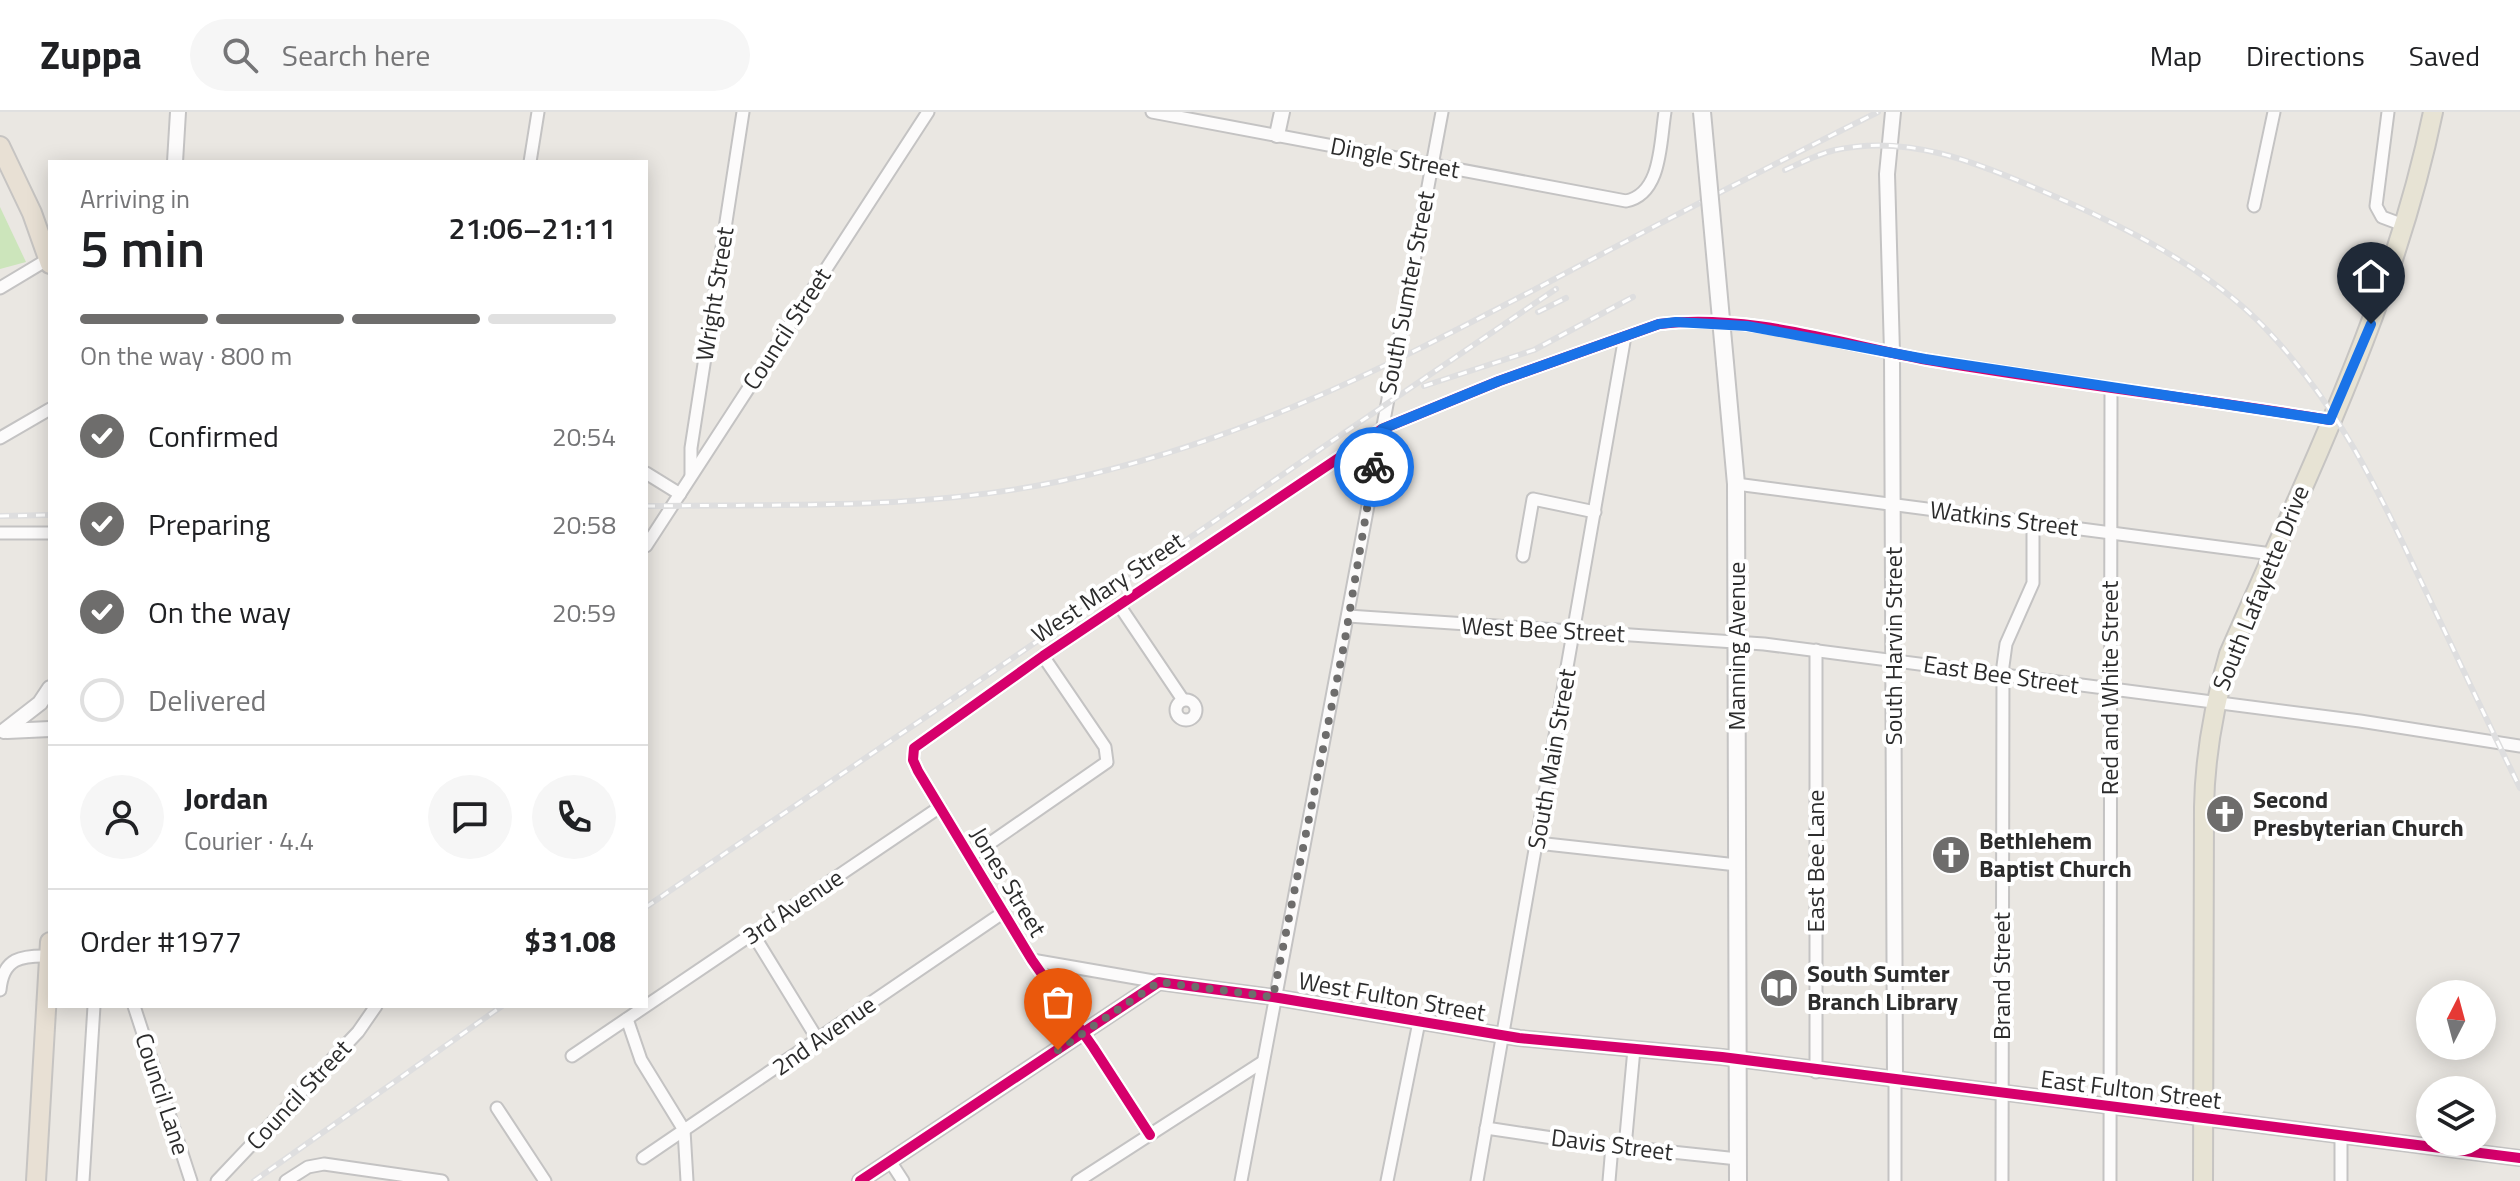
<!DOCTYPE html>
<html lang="en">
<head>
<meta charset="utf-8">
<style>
  body { margin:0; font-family:"Titillium Web",sans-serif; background:#f6f6f6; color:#202124; height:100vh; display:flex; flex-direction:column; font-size:30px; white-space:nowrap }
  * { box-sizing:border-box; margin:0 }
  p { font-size:26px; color:#757577 }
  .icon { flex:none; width:44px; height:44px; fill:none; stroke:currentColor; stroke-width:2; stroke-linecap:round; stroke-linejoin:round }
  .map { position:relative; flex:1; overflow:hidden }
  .panel { position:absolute; left:48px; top:48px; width:600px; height:848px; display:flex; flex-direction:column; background:#fff; border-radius:0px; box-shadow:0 4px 20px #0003 }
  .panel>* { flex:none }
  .needle { width:52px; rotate:6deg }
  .buttons { position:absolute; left:2416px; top:868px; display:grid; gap:16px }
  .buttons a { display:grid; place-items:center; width:80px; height:80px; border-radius:50%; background:#fff; box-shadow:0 4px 20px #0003; font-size:40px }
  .pin { position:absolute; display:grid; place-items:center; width:68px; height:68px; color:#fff; margin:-82px -34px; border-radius:50% 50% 50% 0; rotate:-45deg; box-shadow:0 0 8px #0007 }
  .pin .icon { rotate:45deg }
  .courier { position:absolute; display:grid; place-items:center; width:80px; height:80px; margin:-40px; border:6px solid #1a73e8; border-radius:50%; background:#fff; color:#222; box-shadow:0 2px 10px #0007 }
  .head em { font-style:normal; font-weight:600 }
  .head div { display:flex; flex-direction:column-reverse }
  .head { display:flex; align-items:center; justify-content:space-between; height:136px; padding:0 32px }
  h1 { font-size:52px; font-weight:600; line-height:60px }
  .bar { display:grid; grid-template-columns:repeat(4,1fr); gap:12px 8px; align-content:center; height:96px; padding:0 32px }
  .bar i { height:10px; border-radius:6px; background:#e0e0e0 }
  .bar .on { background:#6e6d6c }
  .bar p { grid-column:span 4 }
  .line { display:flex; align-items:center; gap:20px; padding:0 32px; border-top:2px solid #e0e0e0 }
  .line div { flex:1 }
  .round { display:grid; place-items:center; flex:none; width:84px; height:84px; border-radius:42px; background:#f6f6f6 }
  ol { padding:0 32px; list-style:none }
  li { display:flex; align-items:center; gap:24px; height:88px }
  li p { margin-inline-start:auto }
  li .icon { padding:8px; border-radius:50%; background:#6e6d6c; color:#fff; stroke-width:4 }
  li:last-child { color:#757577 }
  li i { width:44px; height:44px; border:4px solid #e0e0e0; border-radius:50% }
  header { display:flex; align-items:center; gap:48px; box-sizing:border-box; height:112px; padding:0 40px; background:#fff; border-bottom:2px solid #e0e0e0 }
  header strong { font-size:38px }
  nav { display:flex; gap:44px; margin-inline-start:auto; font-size:28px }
  .search { width:560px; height:72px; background:#f6f6f6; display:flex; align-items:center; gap:20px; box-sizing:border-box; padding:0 28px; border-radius:44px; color:#757577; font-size:30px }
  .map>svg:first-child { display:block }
</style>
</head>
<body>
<header>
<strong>Zuppa</strong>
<div class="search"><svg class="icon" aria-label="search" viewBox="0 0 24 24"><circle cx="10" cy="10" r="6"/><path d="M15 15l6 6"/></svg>Search here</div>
<nav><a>Map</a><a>Directions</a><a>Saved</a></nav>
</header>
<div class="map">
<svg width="2520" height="1069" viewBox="0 0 2520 1069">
  <rect width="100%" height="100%" fill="#eae7e2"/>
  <path fill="#cce5bb" d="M0,95L26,150L0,157Z"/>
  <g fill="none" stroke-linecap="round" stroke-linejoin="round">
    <g stroke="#c4c3c3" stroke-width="15">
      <g id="minor">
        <path d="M1152,0L1626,89C1662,82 1660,30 1665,0"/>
        <path d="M2388,0L2376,94L2382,105L2406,114"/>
        <path d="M530,50L538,0"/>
        <path d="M2254,94L2274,0"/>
        <path d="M0,176L50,146"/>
        <path d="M0,326L50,297"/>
        <path d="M646,361L680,382"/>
        <path d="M691,363V336L743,0"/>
        <path d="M1736,372L2272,442"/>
        <path d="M0,421H50"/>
        <path d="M646,434L928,0"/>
        <path d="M1523,444L1533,387L1595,400"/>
        <path d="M1119,493L1183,588"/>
        <path d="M1348,504L1764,532L2360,609L2520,634"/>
        <path d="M1816,538V960"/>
        <circle cx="1186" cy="598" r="10"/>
        <path d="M1537,731L1737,753"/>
        <path d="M970,745L1107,650L1105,635L1043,544"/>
        <path d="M753,822L818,928"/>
        <path d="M1032,848L1159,870"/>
        <path d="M0,878C3,846 21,843 50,844"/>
        <path d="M134,894L191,1069"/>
        <path d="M627,907L641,948L684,1018L687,1069"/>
        <path d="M572,944L940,695"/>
        <path d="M1895,969V1069"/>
        <path d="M497,996L545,1069"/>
        <path d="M1486,1016L1586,1031L1738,1047"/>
        <path d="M1150,1023L1093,935L1032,848L918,659L913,648L914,636L1043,544L1382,317L1499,269L1659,212C1749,201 1840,232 1928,248C2062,271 2196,286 2330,308"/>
        <path d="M2341,1024V1069"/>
        <path d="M1625,1035L1634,937"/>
        <path d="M643,1046L1004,800"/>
        <path d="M890,1049L903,1069"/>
        <path d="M83,1069L94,894"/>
        <path d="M217,1069L358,920L376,894"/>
        <path d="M286,1069L308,1055L324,1052L442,1069"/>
        <path d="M1078,1069L1261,951"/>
        <path d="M1241,1069L1442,0"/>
        <path d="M1387,1069L1419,910"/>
        <path d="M1477,1069L1625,224"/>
        <path d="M1609,1069L1612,1034"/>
        <path d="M2002,1069L2003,554L2006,532L2033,471V410"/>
        <path d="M2110,1069L2111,276"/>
      </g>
    </g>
    <g stroke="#c4c3c3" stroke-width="18">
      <g id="tertiary">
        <path d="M1893,0L1887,62L1892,240L1895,969"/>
        <path d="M1277,23L1282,0"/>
        <path d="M175,50L178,0"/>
        <path d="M4,619L40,591L50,576"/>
        <path d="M7,619L50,617"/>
        <path d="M860,1069L1159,870L1273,885L1519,926L1722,945L2520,1046"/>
      </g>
    </g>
    <g stroke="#c4c3c3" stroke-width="20">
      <path id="secondary" d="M1725,251L1736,372L1738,1069"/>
    </g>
    <g stroke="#c6c4c2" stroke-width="22">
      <path id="primary" d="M2203,1069L2204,695C2205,641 2214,593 2229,542C2306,365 2394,190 2433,0"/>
    </g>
    <g stroke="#c6c4c2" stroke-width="22">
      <g id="trunk">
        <path d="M0,34L32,101L50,152"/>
        <path d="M36,1069L50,830"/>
      </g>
    </g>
    <use href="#minor" stroke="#fcfbfb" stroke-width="11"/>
    <use href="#tertiary" stroke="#fcfbfb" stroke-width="14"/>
    <use href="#secondary" stroke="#fcfbfb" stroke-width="16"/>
    <use href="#primary" stroke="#e7e3d4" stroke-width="18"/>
    <use href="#trunk" stroke="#e8e0d4" stroke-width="18"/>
    <g stroke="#dededf" stroke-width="6">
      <g id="rail">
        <path d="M1785,58C1801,51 1818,42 1835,38C1907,22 1976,50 2040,78C2119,112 2205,153 2266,217C2337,292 2374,370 2418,463C2452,534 2485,605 2520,676"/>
        <path d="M1538,200L1566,186"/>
        <path d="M1424,274L1534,238L1633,185"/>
        <path d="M646,394C784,392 925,398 1061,369C1241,331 1388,254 1549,170C1658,112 1768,55 1878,0"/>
        <path d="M0,404L50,403"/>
        <path d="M646,795L1556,177"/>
        <path d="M254,1069L502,894"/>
      </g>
    </g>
    <use href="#rail" stroke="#fff" stroke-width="3" stroke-dasharray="9" stroke-linecap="butt"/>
    <g stroke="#c4c3c3" stroke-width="20" stroke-linecap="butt">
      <path id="secondary-bridge" d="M1702,0L1725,251"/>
    </g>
    <use href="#secondary-bridge" stroke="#fcfbfb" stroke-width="16"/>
    <g stroke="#fff" stroke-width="15">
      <g id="cycleway">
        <path d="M1150,1023L1093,935L1032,848L918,659L913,648L914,636L1043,544L1382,317L1499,269L1659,212C1749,201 1840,232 1928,248C2062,271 2196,286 2330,308"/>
        <path d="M860,1069L1159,870L1273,885L1519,926L1722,945L2520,1046"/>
      </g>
    </g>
    <use href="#cycleway" stroke="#d6006c" stroke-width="10"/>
  </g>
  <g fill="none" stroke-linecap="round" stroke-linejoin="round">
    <path stroke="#6e6d6c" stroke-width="8" stroke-dasharray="0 14.4" d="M1058,938L1159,870L1273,885L1344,533L1374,355"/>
    <path stroke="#1a73e8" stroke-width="10" d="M1374,355L1382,317L1499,269L1659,212L1676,210L1747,214L1925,247L2330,308L2371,212"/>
  </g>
  <defs>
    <g id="church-disc" transform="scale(2)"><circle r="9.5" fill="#6e6d6c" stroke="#fff"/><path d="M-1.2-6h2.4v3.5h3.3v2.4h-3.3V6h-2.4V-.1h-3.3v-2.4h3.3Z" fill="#fff"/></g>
    <g id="library-disc" transform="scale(2)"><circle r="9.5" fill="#6e6d6c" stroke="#fff"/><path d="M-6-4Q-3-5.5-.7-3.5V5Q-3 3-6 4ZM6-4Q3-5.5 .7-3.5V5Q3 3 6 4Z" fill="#fff"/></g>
  </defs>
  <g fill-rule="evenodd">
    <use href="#church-disc" x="2225" y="702"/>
    <use href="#church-disc" x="1951" y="743"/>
    <use href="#library-disc" x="1779" y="876"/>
  </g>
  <g text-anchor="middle" stroke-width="8" stroke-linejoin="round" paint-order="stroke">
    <g font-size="24" fill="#2c2c2c" stroke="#fff">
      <text transform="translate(1395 46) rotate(11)" y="8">Dingle Street</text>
      <text transform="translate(1407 181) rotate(-79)" y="8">South Sumter Street</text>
      <text transform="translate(715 182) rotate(-81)" y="8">Wright Street</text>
      <text transform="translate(787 217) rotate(-57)" y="8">Council Street</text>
      <text transform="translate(2004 407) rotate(7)" y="8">Watkins Street</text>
      <text transform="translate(1108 476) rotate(-34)" y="8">West Mary Street</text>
      <text transform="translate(2261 476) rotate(-68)" y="8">South Lafayette Drive</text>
      <text transform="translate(1543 518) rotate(3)" y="8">West Bee Street</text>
      <text transform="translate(1737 534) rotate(-90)" y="8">Manning Avenue</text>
      <text transform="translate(1894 534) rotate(-90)" y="8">South Harvin Street</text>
      <text transform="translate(2001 563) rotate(8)" y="8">East Bee Street</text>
      <text transform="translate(2110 576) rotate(-90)" y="8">Red and White Street</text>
      <text transform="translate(1552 647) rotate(-80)" y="8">South Main Street</text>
      <text transform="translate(1816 749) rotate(-90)" y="8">East Bee Lane</text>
      <text transform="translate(1008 770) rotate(59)" y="8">Jones Street</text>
      <text transform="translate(793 795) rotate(-34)" y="8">3rd Avenue</text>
      <text transform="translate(2002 864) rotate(-90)" y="8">Brand Street</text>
      <text transform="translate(1392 885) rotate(10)" y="8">West Fulton Street</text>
      <text transform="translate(824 924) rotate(-35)" y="8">2nd Avenue</text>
      <text transform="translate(2131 978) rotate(7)" y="8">East Fulton Street</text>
      <text transform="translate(162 982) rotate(72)" y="8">Council Lane</text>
      <text transform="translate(299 983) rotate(-47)" y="8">Council Street</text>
      <text transform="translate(1612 1033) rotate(7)" y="8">Davis Street</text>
    </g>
    <g font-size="24" font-weight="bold" fill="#2c2c2c" stroke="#fff" text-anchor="start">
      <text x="2253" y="696">Second<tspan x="2253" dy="28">Presbyterian Church</tspan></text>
      <text x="1979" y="737">Bethlehem<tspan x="1979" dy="28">Baptist Church</tspan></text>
      <text x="1807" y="870">South Sumter<tspan x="1807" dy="28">Branch Library</tspan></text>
    </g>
  </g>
</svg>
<div class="buttons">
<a><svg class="needle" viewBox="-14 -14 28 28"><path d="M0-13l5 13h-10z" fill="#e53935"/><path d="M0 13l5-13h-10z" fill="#757577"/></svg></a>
<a><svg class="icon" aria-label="layers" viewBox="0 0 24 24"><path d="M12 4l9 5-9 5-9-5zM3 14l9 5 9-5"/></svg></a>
</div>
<div class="pin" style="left:1058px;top:938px;background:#ea580c"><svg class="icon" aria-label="bag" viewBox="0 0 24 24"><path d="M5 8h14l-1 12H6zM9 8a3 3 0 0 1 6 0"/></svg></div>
<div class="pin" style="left:2371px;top:212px;background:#1f2937"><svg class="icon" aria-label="home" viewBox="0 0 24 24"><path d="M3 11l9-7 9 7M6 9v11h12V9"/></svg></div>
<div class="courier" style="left:1374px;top:355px"><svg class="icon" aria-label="bike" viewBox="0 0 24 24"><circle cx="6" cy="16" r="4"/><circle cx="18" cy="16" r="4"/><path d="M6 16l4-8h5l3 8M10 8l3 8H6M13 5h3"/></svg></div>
<section class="panel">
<div class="head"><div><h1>5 min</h1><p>Arriving in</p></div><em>21:06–21:11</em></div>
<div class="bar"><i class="on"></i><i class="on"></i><i class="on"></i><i></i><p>On the way · 800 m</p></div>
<ol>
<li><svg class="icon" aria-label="check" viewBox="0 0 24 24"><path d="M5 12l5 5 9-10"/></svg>Confirmed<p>20:54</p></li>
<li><svg class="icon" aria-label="check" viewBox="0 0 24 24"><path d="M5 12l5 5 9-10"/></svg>Preparing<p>20:58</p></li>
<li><svg class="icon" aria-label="check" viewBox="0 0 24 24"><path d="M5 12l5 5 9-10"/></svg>On the way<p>20:59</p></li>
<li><i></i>Delivered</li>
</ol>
<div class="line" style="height:144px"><a class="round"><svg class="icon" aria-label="person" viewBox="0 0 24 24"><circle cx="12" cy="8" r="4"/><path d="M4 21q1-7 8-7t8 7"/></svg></a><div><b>Jordan</b><p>Courier · 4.4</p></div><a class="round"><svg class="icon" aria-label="chat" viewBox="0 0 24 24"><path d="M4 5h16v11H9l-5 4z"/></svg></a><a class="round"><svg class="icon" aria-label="phone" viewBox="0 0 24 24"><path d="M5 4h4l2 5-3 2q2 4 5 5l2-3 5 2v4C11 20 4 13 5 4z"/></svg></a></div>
<div class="line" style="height:104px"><div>Order #1977</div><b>$31.08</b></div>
</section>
</div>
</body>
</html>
